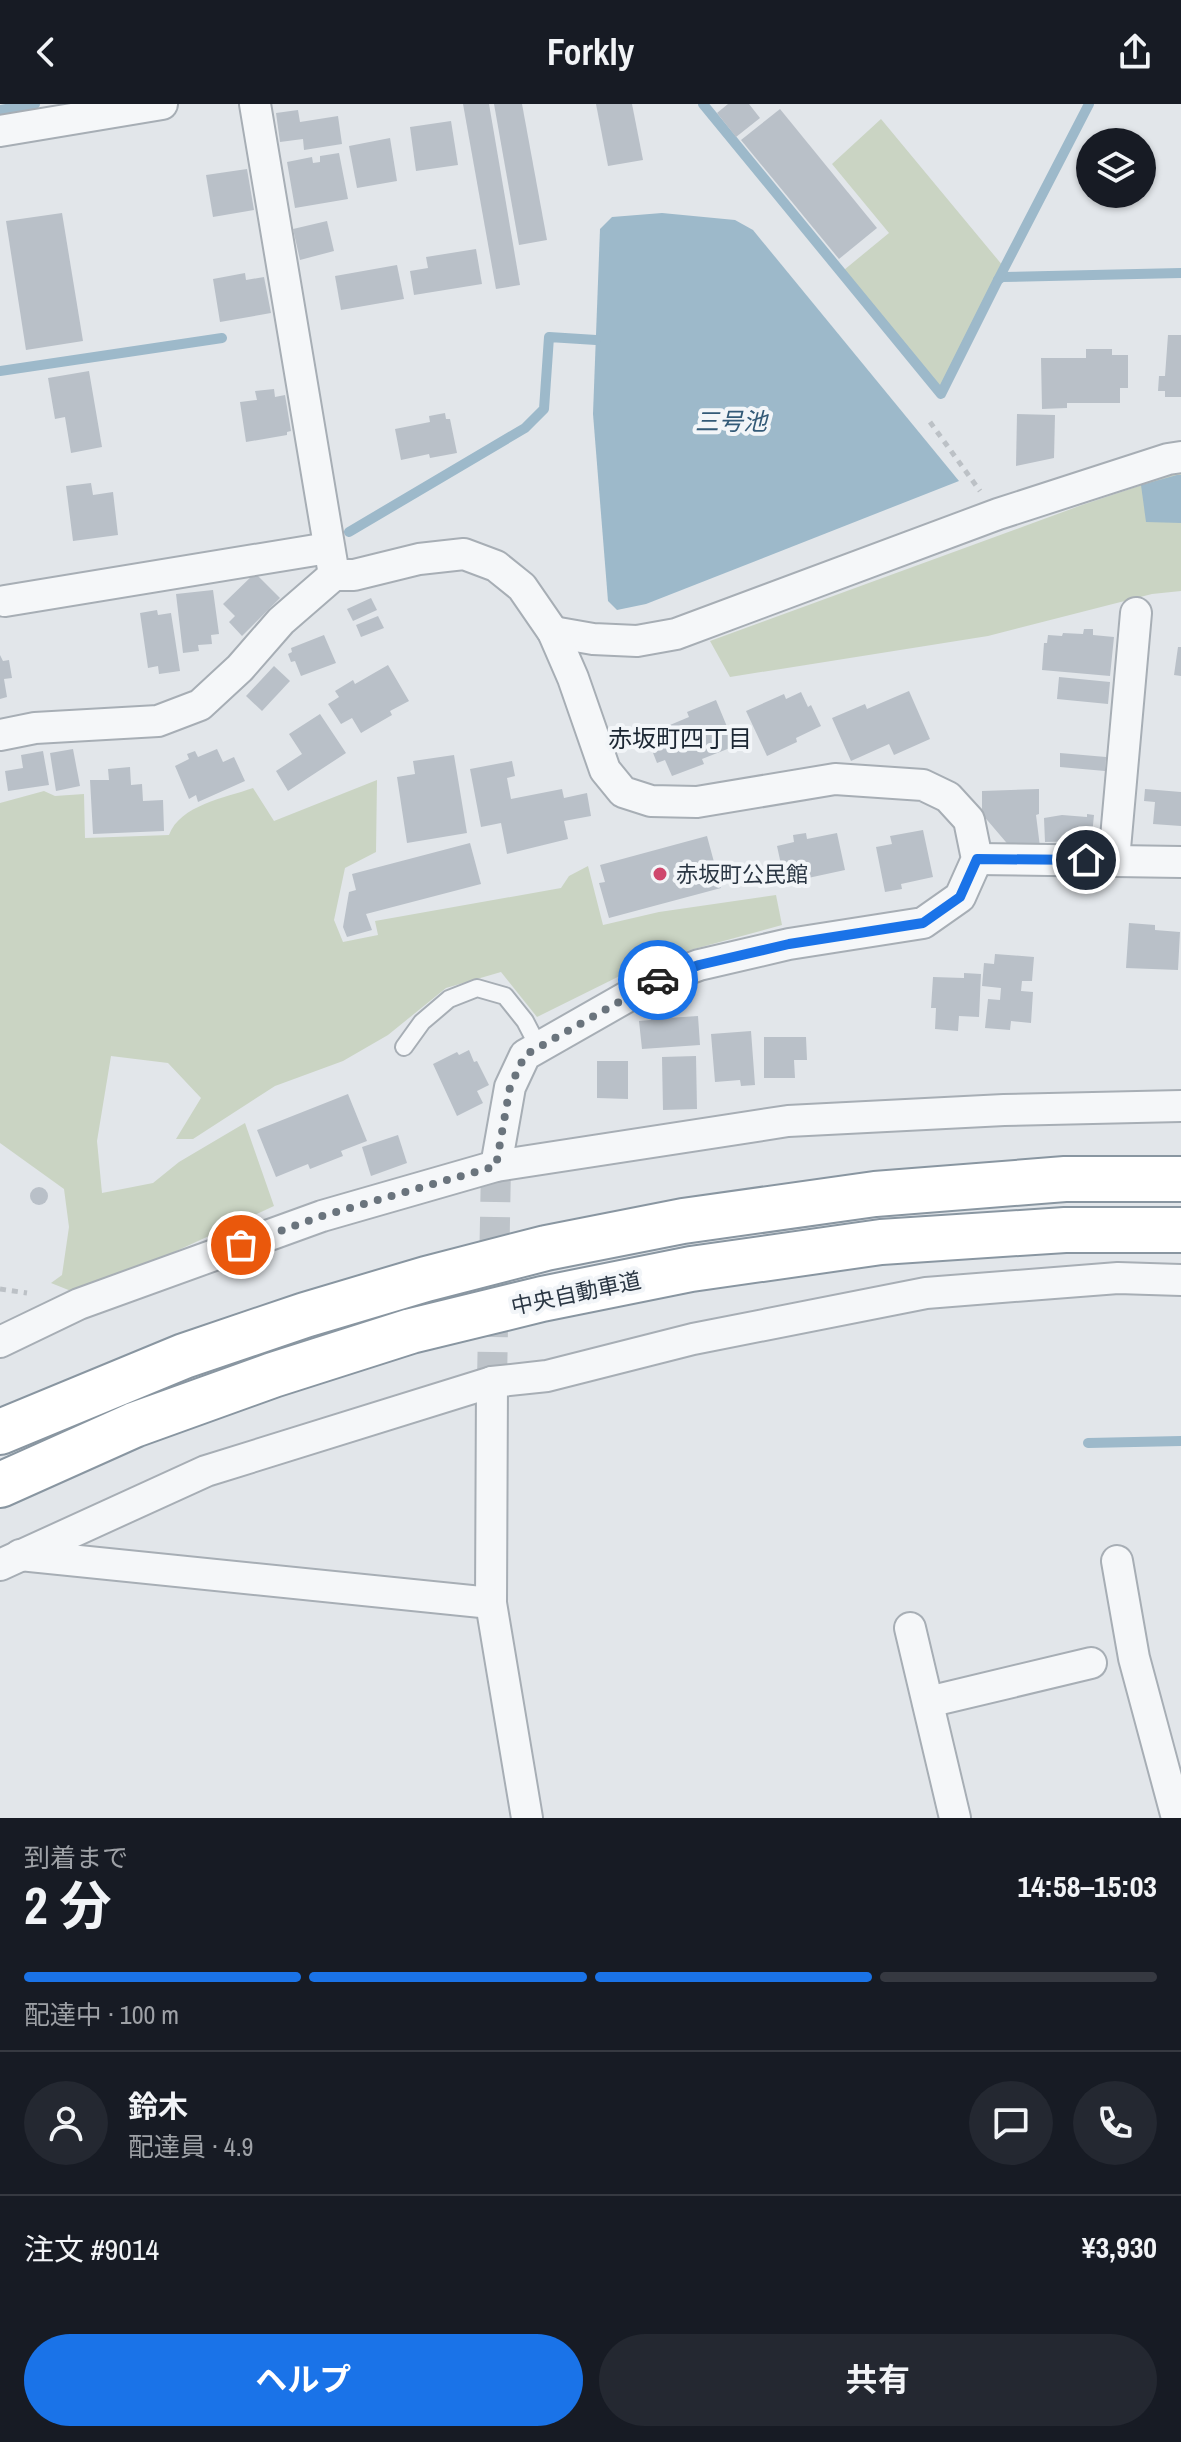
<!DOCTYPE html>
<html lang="ja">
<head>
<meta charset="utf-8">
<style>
  body { margin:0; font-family:"Archivo Narrow","Noto Sans JP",sans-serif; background:#242831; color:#f1f3f6; height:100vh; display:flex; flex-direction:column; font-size:30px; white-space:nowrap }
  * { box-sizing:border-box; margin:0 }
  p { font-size:26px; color:#9ea1a6 }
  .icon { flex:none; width:44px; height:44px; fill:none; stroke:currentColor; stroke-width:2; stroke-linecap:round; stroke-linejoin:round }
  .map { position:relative; height:1714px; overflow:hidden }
  .panel { display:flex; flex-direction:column; background:#171b24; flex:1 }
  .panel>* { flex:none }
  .controls { position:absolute; left:1076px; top:24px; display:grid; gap:16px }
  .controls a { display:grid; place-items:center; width:80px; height:80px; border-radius:50%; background:#171b24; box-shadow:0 2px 6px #0004; font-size:40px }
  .pin { position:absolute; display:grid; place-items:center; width:68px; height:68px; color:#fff; margin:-34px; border:4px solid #fff; border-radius:50%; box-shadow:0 2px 8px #0007 }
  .courier { position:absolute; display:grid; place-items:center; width:80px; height:80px; margin:-40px; border:6px solid #1a73e8; border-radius:50%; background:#fff; color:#222; box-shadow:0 2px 10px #0007 }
  .head em { font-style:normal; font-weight:700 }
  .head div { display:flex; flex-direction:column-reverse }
  .head { display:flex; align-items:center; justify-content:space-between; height:136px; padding:0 24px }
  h1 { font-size:52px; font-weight:700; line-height:60px }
  .bar { display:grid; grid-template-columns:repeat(4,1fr); gap:12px 8px; align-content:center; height:96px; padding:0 24px }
  .bar i { height:10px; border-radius:6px; background:#363941 }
  .bar .on { background:#1a73e8 }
  .bar p { grid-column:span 4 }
  .line { display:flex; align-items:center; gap:20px; padding:0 24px; border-top:2px solid #363941 }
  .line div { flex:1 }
  .round { display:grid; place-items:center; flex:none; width:84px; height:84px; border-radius:42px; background:#242831 }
  .action { display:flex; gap:16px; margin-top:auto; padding:16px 24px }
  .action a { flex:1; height:92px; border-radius:48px; background:#1a73e8; color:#fff; font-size:32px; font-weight:700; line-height:92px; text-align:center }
  .action a+a { background:#242831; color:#f1f3f6 }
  header { display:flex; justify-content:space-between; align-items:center; height:104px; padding:0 24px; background:#171b24; font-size:36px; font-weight:700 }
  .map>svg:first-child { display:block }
</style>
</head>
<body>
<header><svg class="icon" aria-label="back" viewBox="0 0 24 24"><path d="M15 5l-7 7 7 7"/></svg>Forkly<svg class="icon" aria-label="share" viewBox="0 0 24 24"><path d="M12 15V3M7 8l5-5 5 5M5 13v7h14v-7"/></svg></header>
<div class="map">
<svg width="1181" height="1714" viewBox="0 0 1181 1714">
  <rect width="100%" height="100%" fill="#e2e6ea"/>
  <g fill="#cad4c3">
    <path d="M881,15L1003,162L940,282L844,166L889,129L832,60Z"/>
    <path d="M1181,368V487L1152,490L988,532L730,573L710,537L1082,401Z"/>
    <path d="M377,676L376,748L345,764L334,816L343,838L378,831L375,817L561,784L569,772L588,762L603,821L659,808L776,791L782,821L650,857L537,913L501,868L446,884L388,931L343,957L275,982L193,1035H176L201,994L168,959L111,952L97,1037L102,1089L153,1079L179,1058L245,1019L274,1102L81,1191L51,1179L62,1171L69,1123L64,1085L0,1039V699L44,687L55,692L84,690L85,734L169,731C180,701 225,694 253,684L274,717Z"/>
  </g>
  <g fill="#9db9ca">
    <path d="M662,109L735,116L753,126L959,377L646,500L617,506L608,497L593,310L600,125L612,113Z"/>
    <path d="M1177,371H1181V419L1146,418L1141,381Z"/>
  </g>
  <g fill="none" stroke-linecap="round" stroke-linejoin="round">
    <g stroke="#9db9ca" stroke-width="10">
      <path d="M703,0L941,290L998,176L1002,173L1181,169"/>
      <path d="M0,6L35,0"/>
      <path d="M998,176L1089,0"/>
      <path d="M0,267L222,234"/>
      <path d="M349,428L525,324L544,305L549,233L596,236"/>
      <path d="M1088,1339L1181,1337"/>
    </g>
  </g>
  <g fill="#b9c0c8">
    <path d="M463,0H489L520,181L496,185Z"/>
    <path d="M494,0H522L547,136L519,141Z"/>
    <path d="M596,0H632L643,56L608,62Z"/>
    <path d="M728,0H749L760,14L736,33L717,9Z"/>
    <path d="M780,5L877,124L839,155L741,36Z"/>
    <path d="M298,6L300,18L338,12L342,40L304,46L303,35L280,38L276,9Z"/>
    <path d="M451,17L458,61L416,67L410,23Z"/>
    <path d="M390,34L397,77L357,84L349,42Z"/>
    <path d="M339,49L348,95L295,104L287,58L312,53L313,59L320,58V52Z"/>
    <path d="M247,65L254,106L213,113L206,71Z"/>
    <path d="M62,109L83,237L26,246L6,117Z"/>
    <path d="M327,117L334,147L300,156L293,125Z"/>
    <path d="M476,145L482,180L414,191L410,167L428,164L426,153Z"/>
    <path d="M397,161L404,195L341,206L335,172Z"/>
    <path d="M245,169L246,176L264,173L271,209L220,218L213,175Z"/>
    <path d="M1168,231H1181V293H1165V287H1158L1159,272H1165Z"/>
    <path d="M1086,245H1112V251H1128V284H1120V299H1067V304L1042,305L1041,254H1086Z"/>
    <path d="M89,267L102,343L71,349L65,313L55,315L48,274Z"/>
    <path d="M274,285L275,293L285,291L291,327L287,328V331L246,338L240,298L257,296L255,287Z"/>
    <path d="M445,309L446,315H450L457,349L430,354L429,350L401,356L395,325L430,318L429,312Z"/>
    <path d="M1017,310L1055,311L1054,354L1016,362Z"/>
    <path d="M91,379L93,391L113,388L118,431L73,437L66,382Z"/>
    <path d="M255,469L280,494L242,532L229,518L235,512L223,500Z"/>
    <path d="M213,486L219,530L211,531L212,540L198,541L199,547L183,549L176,490Z"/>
    <path d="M371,494L377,506L353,517L347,505Z"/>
    <path d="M157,506L158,511L171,509L180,567L159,570L158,562L148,564L140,509Z"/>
    <path d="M378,512L384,524L361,533L356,521Z"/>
    <path d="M1084,525H1093V531L1114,533L1110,572L1042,566L1044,539H1047L1048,531L1062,532L1063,529L1083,530Z"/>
    <path d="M324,531L336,559L301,572L295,557L291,558L288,550L292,548L291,544Z"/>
    <path d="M1178,543H1181V572L1174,571Z"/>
    <path d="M0,551L3,557L9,556L12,574L4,575L7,593L0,595Z"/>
    <path d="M388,561L409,597L390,607L392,611L361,629L352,614L341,620L328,600L339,593L335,587L353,576L355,580Z"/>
    <path d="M274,562L290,577L262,607L246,592Z"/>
    <path d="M1059,573L1110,578L1108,600L1057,595Z"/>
    <path d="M909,587L930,635L894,651L889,640L851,657L832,614L865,600L867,605Z"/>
    <path d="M801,588L808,603L811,601L821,622L796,634L797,638L767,652L746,607L784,590L786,595Z"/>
    <path d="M716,596L735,642L702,655L704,660L672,672L665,656L657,659L646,631L689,613L687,608Z"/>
    <path d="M320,610L346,649L288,687L276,667L302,650L289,630Z"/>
    <path d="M73,645L80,682L56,687L50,649Z"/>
    <path d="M217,645L223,658L234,653L245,677L198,698L196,691L189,695L175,662L189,655L187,650L195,647L198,653Z"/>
    <path d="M43,647L49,681L8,687L5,667L23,664L21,651Z"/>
    <path d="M1060,649L1106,653L1105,667L1060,663Z"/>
    <path d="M454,651L467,729L407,739L397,673L415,670L413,657Z"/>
    <path d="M512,657L515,672L507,674L511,695L562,685L564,694L587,689L591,712L564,717L568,735L507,750L501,719L481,723L470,665Z"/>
    <path d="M130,663L131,681L142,680L143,697L163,696L164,727L93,730L90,676H109L108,665Z"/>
    <path d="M1039,685V710L1036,711L1040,743L1011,744L982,710V687Z"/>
    <path d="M1145,685L1181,688V722L1153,720L1155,698L1144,697Z"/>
    <path d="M1087,710L1094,711L1092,731L1083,737L1045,738L1044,714L1062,711L1087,713Z"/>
    <path d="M923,726L933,773L901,780L902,785L885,788L876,743L892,740L890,732Z"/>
    <path d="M806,729L807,735L837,729L845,766L785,779L777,742L794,738L793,731Z"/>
    <path d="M707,732L721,784L609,814L599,779L605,778L600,761Z"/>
    <path d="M470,739L481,780L366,810L372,826L347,833L343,823L349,788L356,786L352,770Z"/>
    <path d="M1129,819L1155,821V826L1180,828L1178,866L1126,864Z"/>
    <path d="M995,850L1034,853L1032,877H1022L1021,887L1033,888L1031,919L1011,917L1010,926L985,924L988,895L1000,896L1001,884L982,882L984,859L994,860Z"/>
    <path d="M964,869L981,870L979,913L959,912L958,927L935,925L936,904H931L933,873L964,874Z"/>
    <path d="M668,910V914L698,912L700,941L642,945L639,917L651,916V911Z"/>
    <path d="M751,927L755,981L741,982L740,976L715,978L711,930Z"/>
    <path d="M764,933H806L807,956H794L795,974H764Z"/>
    <path d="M469,946L474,958L477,957L489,981L477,987L483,999L457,1012L433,960L457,948L459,951Z"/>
    <path d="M696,952L697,1005L663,1006L662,953Z"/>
    <path d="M597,957H628V995L597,994Z"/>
    <path d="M348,990L367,1037L341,1047L343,1052L310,1065L308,1060L276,1073L257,1026Z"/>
    <path d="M398,1031L407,1059L371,1072L362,1043Z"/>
    <circle cx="39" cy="1092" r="9"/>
  </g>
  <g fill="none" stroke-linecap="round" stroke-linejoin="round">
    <path stroke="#bdc3c9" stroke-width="30" stroke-dasharray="30 15" stroke-linecap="butt" d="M492,1278L496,1062"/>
    <g stroke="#a7aeb5" stroke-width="20">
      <path id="lane" d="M404,943L422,918L449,895L477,884L505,892L525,917L539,944"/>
    </g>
    <g stroke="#a7aeb5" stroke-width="34">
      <g id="street">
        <path d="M255,0L334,471"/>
        <path d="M0,27L162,0"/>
        <path d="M5,497L328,444"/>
        <path d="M553,528L593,535L637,537L676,530L998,410L1168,355L1181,353"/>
        <path d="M0,631L35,624L158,617L200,601L240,564L281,517L334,471H354L419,455L464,450L496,462L522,483L553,528L573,574L605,666L623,688L651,697L697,698L835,675L923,681L948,693L969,716L977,755L960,793L923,819L789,840L699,861L653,878L525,951L510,983L496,1062"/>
        <path d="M977,755L1181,758"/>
        <path d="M1114,756L1136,509"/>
        <path d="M0,1238L79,1200L322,1112L496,1062L788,1017L1004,1006L1181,1002"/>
        <path d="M492,1278L491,1499L527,1714"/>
        <path d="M20,1451L491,1499"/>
        <path d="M1117,1457L1134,1554L1177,1714"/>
        <path d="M0,1461L206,1367L492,1278L547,1272L693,1235L926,1189L1118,1174L1181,1176"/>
        <path d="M910,1524L955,1714"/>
        <path d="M928,1598L1091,1559"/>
      </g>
    </g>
    <g stroke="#8996a1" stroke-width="48">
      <g id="highway">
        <path d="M0,1328L184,1252L305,1211L426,1175L546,1144L683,1117L875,1090L1065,1075H1181"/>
        <path d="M0,1381L134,1321L273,1271L411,1227L542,1195L691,1165L881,1138L1065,1126H1181"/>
      </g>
    </g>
    <g stroke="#bcc1c6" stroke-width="5" stroke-dasharray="6 6" stroke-linecap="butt">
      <path d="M930,318L980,387"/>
      <path d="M0,1185L27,1189"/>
    </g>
    <use href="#lane" stroke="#f5f7f9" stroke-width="16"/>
    <use href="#street" stroke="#f5f7f9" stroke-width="30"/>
    <use href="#highway" stroke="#fff" stroke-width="44"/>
  </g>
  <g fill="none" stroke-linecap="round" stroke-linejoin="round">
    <path stroke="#6a747d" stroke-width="8" stroke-dasharray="0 14.4" d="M241,1141L322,1112L496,1062L510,983L525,951L658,876"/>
    <path stroke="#1a73e8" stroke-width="10" d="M658,876L699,861L789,840L923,819L960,793L977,755L1086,756"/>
  </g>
  <circle fill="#cf476d" stroke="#f2f5f8" stroke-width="3" cx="660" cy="770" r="8"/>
  <g text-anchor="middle" stroke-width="8" stroke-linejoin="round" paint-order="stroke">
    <g font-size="22" fill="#2a3643" stroke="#f2f5f8" text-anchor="start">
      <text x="676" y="778">赤坂町公民館</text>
    </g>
    <g font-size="22" fill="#2a3643" stroke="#f2f5f8">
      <text transform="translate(576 1189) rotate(-12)" y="8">中央自動車道</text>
    </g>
    <g font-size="24" font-style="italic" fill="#335a77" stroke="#f2f5f8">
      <text x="731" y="326">三号池</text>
    </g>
    <g font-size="24" fill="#1c2733" stroke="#f2f5f8">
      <text x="680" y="643">赤坂町四丁目</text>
    </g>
  </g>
</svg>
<div class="controls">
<a><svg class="icon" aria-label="layers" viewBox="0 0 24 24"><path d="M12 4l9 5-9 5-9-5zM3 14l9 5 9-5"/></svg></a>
</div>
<div class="pin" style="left:241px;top:1141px;background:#ea580c"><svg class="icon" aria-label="bag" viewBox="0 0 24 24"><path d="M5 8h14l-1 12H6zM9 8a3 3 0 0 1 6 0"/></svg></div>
<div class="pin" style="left:1086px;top:756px;background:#1f2937"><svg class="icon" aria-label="home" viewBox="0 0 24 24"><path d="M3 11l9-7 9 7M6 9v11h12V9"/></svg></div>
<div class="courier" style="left:658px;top:876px"><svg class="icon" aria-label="car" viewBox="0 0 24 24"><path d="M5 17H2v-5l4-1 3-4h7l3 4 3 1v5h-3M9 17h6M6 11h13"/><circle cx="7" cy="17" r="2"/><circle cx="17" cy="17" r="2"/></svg></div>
</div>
<section class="panel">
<div class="head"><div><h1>2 分</h1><p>到着まで</p></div><em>14:58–15:03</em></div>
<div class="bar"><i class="on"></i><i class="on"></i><i class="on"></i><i></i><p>配達中 · 100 m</p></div>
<div class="line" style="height:144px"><a class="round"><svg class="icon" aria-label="person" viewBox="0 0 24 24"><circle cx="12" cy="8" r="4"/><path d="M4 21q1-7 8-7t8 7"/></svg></a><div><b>鈴木</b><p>配達員 · 4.9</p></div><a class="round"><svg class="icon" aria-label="chat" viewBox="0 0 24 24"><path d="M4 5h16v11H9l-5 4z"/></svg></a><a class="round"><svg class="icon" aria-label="phone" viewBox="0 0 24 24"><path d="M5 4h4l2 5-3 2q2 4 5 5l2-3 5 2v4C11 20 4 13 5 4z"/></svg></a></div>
<div class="line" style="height:104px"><div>注文 #9014</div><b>¥3,930</b></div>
<div class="action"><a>ヘルプ</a><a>共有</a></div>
</section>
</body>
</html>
